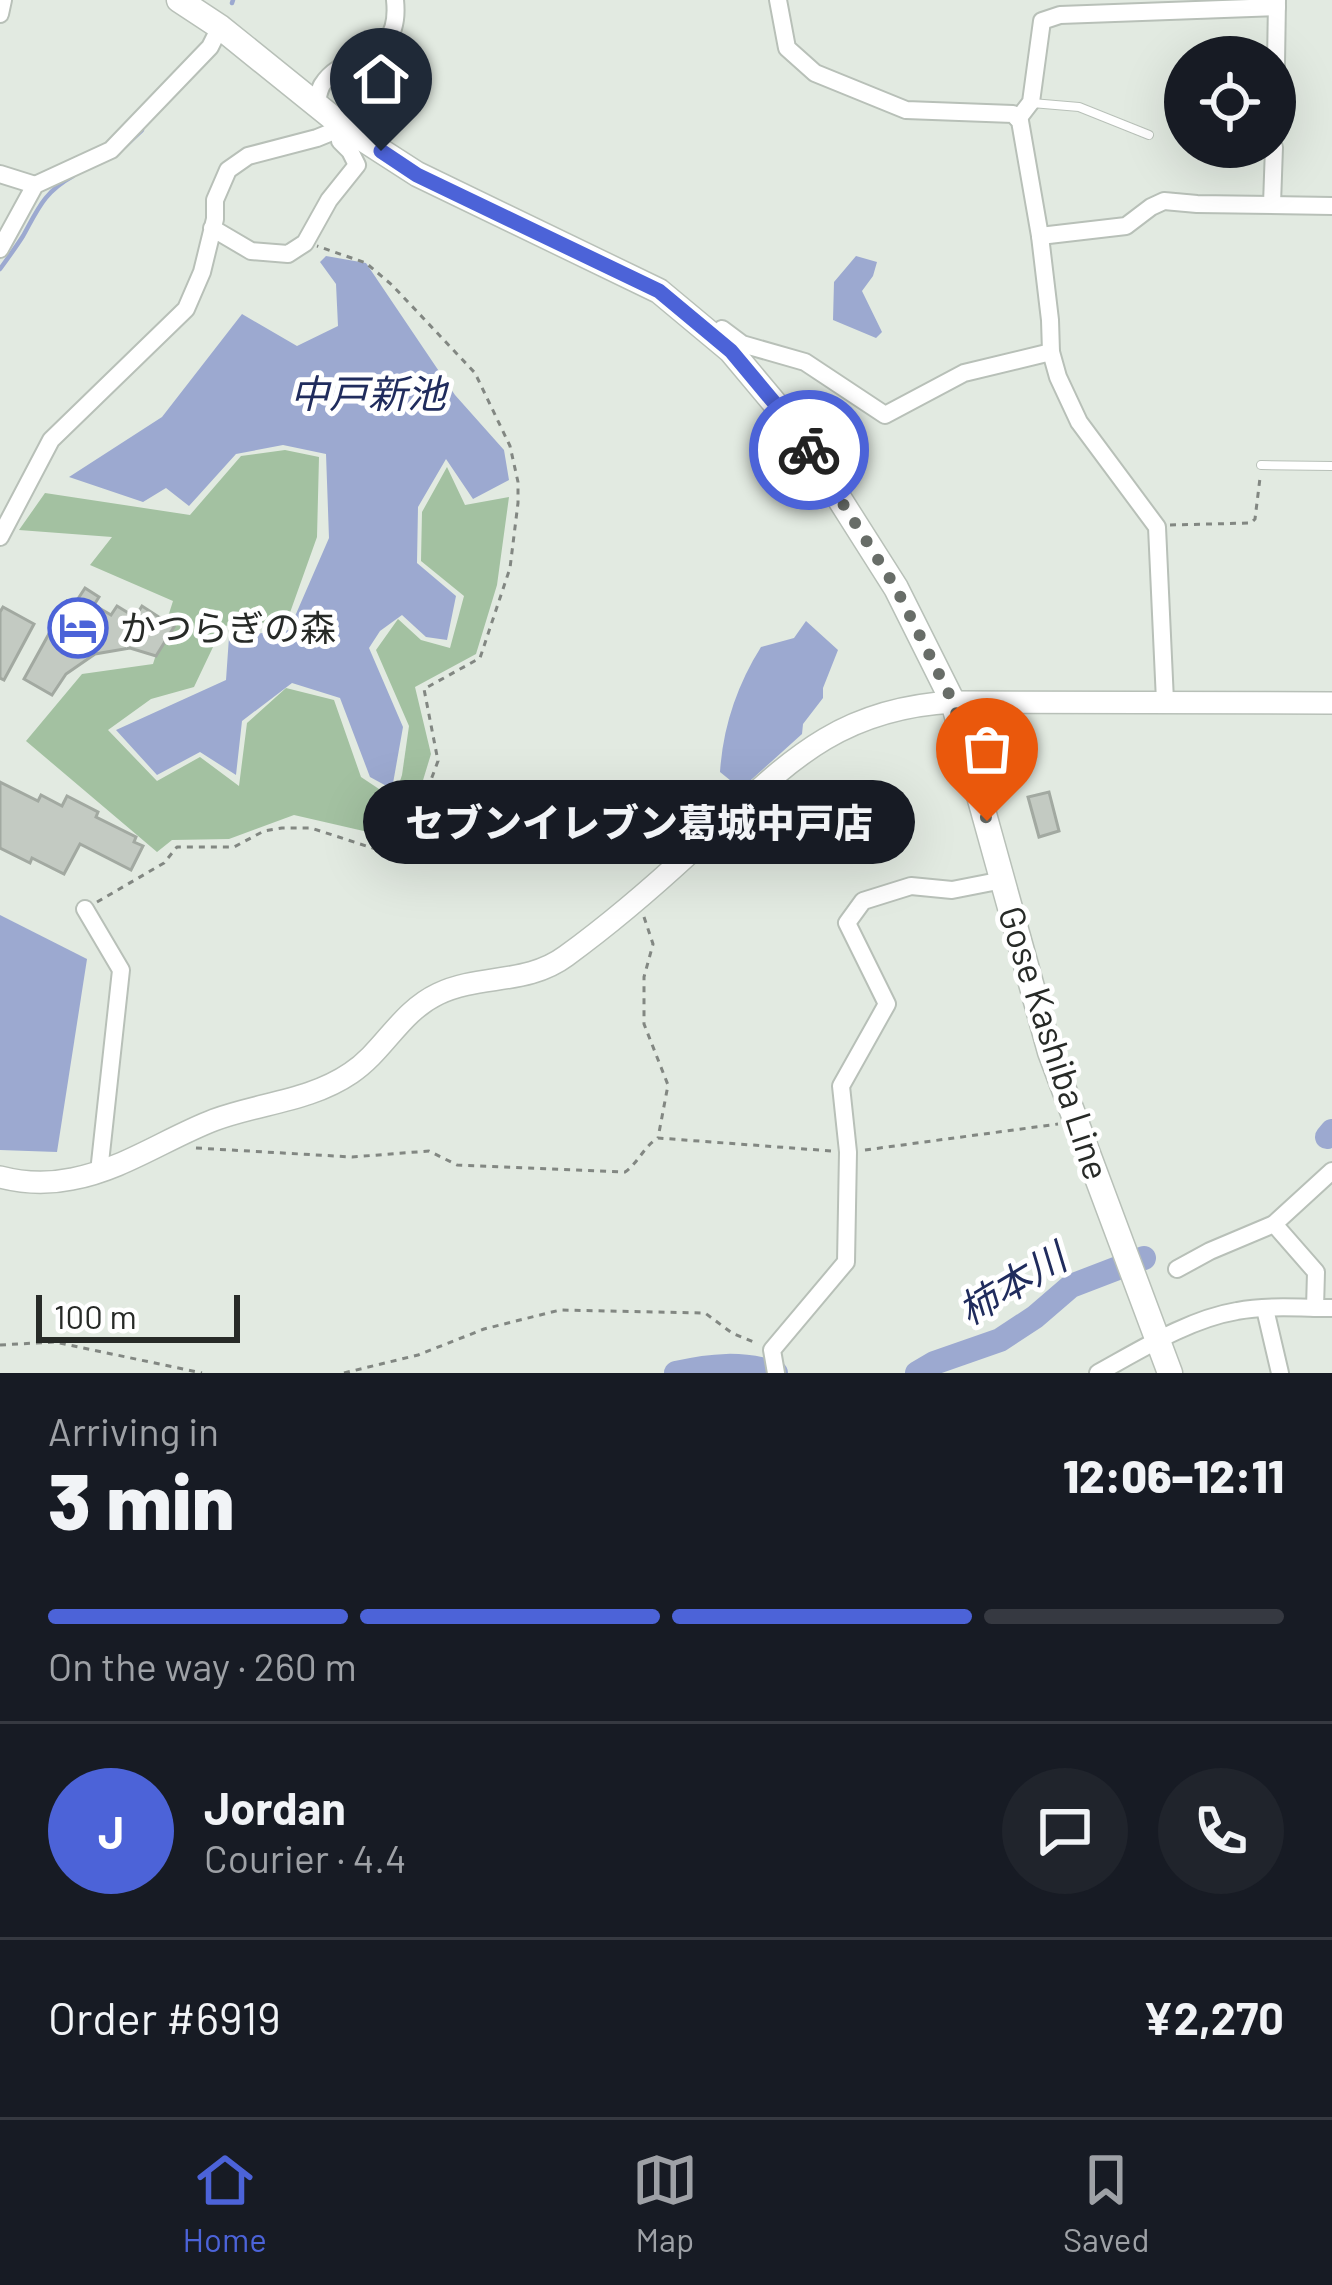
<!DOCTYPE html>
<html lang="en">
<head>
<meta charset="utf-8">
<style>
  body { margin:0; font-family:Barlow,"Noto Sans JP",sans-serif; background:#20242c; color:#f1f3f6; height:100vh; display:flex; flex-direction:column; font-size:45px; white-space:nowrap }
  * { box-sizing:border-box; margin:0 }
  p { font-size:39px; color:#9ea1a6 }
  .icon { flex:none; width:66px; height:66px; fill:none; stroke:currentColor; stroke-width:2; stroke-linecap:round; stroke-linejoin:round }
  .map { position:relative; height:1373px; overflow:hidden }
  .panel { display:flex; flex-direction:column; background:#171b24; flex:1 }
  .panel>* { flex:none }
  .tools { position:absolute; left:1164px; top:36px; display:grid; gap:24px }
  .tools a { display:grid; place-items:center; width:132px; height:132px; border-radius:50%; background:#171b24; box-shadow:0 12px 48px #0002; font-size:60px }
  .scale { position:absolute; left:36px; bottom:30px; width:204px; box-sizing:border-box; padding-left:12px; border:6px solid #272a27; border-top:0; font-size:33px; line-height:42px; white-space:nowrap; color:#272a27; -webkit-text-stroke:9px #fff; paint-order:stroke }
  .pin { position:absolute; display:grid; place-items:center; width:102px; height:102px; color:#fff; margin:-123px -51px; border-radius:50% 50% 50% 0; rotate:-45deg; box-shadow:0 0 12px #0007 }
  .pin .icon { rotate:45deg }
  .courier { position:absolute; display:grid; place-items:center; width:120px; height:120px; margin:-60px; border:9px solid #4c63d8; border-radius:50%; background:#fff; color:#222; box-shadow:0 3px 15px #0007 }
  .bubble { position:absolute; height:84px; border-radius:42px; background:#171b24; box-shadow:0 12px 48px #0002; font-size:39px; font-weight:800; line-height:84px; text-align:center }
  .summary em { font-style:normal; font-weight:800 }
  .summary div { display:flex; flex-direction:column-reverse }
  .summary { display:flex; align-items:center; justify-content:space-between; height:204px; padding:0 48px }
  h1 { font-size:78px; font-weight:800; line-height:90px }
  .bar { display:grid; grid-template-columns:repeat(4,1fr); gap:18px 12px; align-content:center; height:144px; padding:0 48px }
  .bar i { height:15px; border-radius:9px; background:#363941 }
  .bar .selected { background:#4c63d8 }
  .bar p { grid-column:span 4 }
  .line { display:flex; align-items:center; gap:30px; padding:0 48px; border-top:3px solid #363941 }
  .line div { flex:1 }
  .round { display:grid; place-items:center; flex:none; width:126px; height:126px; border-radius:63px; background:#20242c }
  .tab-bar { display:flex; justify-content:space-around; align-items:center; height:168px; border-top:3px solid #363941; background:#171b24; font-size:33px; color:#9ea1a6 }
  .tab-bar a { display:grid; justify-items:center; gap:6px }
  .tab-bar .selected { color:#4c63d8 }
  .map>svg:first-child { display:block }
</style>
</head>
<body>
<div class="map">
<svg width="1332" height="1373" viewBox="0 0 1332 1373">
  <rect width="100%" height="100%" fill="#e2eae1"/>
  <path fill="#a3c1a1" d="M285,450L319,457L317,537L287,621L223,626L194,687L151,699L108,730L157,781L200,757L239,786L247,723L286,688L334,700L361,777L394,799L402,775L409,726L376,650L398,619L421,640L450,648L464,596L421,561L422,512L447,467L465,505L509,497L497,585L476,654L415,687L431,754L406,836L381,835L294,815L229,839L172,840L157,852L26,741L82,674L153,664L173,601L90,565L112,537L19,530L45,493L190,515L241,456Z"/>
  <g fill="#9ca9d0">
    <path d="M326,256L366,263L455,395L504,450L509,480L473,499L446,459L418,507L417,563L456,596L447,640L426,637L402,615L380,631L369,648L403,727L392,789L370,777L340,698L292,683L242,721L236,775L200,752L157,775L116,730L226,680L229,637L289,630L329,538L326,454L283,445L236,454L189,506L166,488L143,502L69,477L162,417L242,314L297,346L338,326L336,284L320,262Z"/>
    <path d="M856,256L877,262L873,276L862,291L882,332L876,338L833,320L834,282Z"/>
    <path d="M806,621L838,650L823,688V698L803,724L802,734L741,789L720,772C723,727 737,685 761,647L794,638Z"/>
    <path d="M0,915L87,959L57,1152L0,1150Z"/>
  </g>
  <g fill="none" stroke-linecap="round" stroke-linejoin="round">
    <g stroke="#9ca9d0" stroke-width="4.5">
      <path d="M232,3L233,0"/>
      <path d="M124,147L142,130"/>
      <path d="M0,269C8,258 16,247 23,236C38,209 44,192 73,176"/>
    </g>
    <g stroke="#9ca9d0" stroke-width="24">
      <path d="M1327,1137L1332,1131"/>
      <path d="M676,1373C711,1365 742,1362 776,1373"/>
      <path d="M917,1373L934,1363L1000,1340L1035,1317L1071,1286L1144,1258"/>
    </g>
  </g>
  <g fill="#c3cac2" stroke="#a2a9a1" stroke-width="3">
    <path d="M85,588L99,597L94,605L111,615L117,606L135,617L142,606L174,627L156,656L130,648L95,654L66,674L52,695L24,679L67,601L74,605Z"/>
    <path d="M3,607L34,624L4,680L0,678V612Z"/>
    <path d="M0,782L38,801L41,795L62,806L67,796L98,812L96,817L136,837L134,842L143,846L131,870L80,844L64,874L32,858L30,863L0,848Z"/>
    <path d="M1049,792L1059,831L1039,837L1028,797Z"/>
  </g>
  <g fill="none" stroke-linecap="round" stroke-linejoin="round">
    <g stroke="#b8c0b8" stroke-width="10">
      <g id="service">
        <path d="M1032,103L1079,107L1149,135"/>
        <path d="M1261,465L1332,466"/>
      </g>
    </g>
    <g stroke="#b8c0b8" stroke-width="20">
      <g id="minor">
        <path d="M778,0L787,48L815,73L906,110L1013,114L1020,121L1040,236L1050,320L1051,352L1058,377L1079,422L1157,527L1165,701"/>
        <path d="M0,14L3,0"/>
        <path d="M316,104C318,98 319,90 322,85C345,48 402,66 395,0"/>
        <path d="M1018,119L1031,102L1042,21L1060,15L1277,7"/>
        <path d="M1275,127L1277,0"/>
        <path d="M0,174L35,185"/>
        <path d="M1272,204L1274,147"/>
        <path d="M1040,236L1126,226L1151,207L1164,201L1197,204L1332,206"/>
        <path d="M0,249L35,185L111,150L210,47L220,27"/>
        <path d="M722,329L742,344L805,362L885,415L964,373L1051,352"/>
        <path d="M0,537L51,440L186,309L202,272L215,219V200L228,170L248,156L317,138L344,127L340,141L350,151L357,165L329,200L305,243L288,254L251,251L212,228"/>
        <path d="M85,909L121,970L99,1172"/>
        <path d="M1274,1224L1316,1272L1315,1308"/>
        <path d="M1177,1269L1210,1251L1274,1224L1332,1171"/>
        <path d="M1265,1309L1280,1373"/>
        <path d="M776,1373L772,1350L846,1262L848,1152L841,1086L887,1004L847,923L863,901L911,886L952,890L1003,880"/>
        <path d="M1098,1373C1140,1350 1189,1319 1237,1311C1267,1305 1301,1308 1332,1308"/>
      </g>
    </g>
    <g stroke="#b8c0b8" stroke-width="24">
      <path id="tertiary" d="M0,1177C23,1183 48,1184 72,1179C122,1170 167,1138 214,1120C260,1103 310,1101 351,1073C384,1051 400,1012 438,994C480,974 527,985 566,956C610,924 652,888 692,851C778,774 827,709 953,702L1332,703"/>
    </g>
    <g stroke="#b8c0b8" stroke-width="27">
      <path id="primary" d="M179,0L220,27L344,127L417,174L659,291L731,351L792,424L896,588L953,702L1050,1052L1170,1373"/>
    </g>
    <g stroke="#828782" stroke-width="3" stroke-dasharray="6 6" stroke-linecap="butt">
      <path d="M1170,525L1251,523L1255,519L1260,478"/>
      <path d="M97,902L164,863L177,847H234L264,831L282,828H311L391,854L414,852L428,788L438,761L424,689L480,658L510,568L518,503V482L510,446L475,373L392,285L366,263L317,246"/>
      <path d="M644,917L653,944L644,977V1024L668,1085L658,1138"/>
      <path d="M196,1148L352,1157L429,1151L457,1165L625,1172C639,1162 644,1146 658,1138L832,1151"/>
      <path d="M865,1150L1058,1124"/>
      <path d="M0,1345L55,1342L202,1373"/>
      <path d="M344,1373L418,1355L484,1329L560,1310L705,1313L732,1333L756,1343"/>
    </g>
    <use href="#service" stroke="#fff" stroke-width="8"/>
    <use href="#minor" stroke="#fff" stroke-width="16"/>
    <use href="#tertiary" stroke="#fff" stroke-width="21"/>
    <use href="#primary" stroke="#fff" stroke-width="24"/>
  </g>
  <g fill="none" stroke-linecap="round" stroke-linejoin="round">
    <path stroke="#686d68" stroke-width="12" stroke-dasharray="0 21.6" d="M809,450L896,588L953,702L987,821"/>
    <path stroke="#4c63d8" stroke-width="15" d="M381,151L417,175L659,291L731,351L792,424L809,450"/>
  </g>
  <defs>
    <g id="hotel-ring" transform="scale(3)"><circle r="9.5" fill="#fff" stroke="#4c63d8" stroke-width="1.5"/><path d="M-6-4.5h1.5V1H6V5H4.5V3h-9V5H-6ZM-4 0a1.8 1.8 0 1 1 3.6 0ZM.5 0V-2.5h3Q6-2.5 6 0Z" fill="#4c63d8"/></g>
  </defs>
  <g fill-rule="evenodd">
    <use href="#hotel-ring" x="78" y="628"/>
  </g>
  <g text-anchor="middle" stroke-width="10" stroke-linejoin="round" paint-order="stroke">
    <g font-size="36" fill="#272a27" stroke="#fff" text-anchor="start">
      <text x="120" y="641">かつらぎの森</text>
    </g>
    <g font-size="36" fill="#272a27" stroke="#fff">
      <text transform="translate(1054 1043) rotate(72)" y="13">Gose Kashiba Line</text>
    </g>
    <g font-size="39" font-style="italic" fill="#202c5d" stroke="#fff">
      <text x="368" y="408">中戸新池</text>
      <text transform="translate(1012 1284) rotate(-31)" y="14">柿本川</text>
    </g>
  </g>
</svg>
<div class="tools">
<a><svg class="icon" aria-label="locate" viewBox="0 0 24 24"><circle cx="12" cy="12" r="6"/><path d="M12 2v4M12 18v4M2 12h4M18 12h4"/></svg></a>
</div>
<div class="scale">100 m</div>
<div class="pin" style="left:987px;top:821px;background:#ea580c"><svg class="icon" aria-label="bag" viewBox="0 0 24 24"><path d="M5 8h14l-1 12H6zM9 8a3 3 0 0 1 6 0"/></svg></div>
<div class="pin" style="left:381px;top:151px;background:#1f2937"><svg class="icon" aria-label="home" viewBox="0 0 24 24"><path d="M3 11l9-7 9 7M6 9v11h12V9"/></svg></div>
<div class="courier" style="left:809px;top:450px"><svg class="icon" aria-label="bike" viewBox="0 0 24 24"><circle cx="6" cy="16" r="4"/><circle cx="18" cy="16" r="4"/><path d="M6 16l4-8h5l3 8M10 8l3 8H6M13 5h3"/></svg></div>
<div class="bubble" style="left:363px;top:780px;width:552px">セブンイレブン葛城中戸店</div>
</div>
<section class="panel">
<div class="summary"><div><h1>3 min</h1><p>Arriving in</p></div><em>12:06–12:11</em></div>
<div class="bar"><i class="selected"></i><i class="selected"></i><i class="selected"></i><i></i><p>On the way · 260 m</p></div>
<div class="line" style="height:216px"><b class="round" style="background:#4c63d8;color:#fff">J</b><div><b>Jordan</b><p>Courier · 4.4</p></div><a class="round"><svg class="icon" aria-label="chat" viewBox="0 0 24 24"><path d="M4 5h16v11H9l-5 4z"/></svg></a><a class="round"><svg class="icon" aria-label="phone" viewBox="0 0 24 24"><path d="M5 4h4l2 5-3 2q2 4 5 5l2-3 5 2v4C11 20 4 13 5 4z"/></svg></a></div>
<div class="line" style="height:156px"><div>Order #6919</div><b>¥2,270</b></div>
</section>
<nav class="tab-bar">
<a class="selected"><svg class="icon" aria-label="home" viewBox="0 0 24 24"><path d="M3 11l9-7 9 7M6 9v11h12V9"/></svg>Home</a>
<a><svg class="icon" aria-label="map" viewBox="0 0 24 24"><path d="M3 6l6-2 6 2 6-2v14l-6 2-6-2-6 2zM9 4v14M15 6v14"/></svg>Map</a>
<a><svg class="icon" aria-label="saved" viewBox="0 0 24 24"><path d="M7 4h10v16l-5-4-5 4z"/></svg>Saved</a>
</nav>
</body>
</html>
